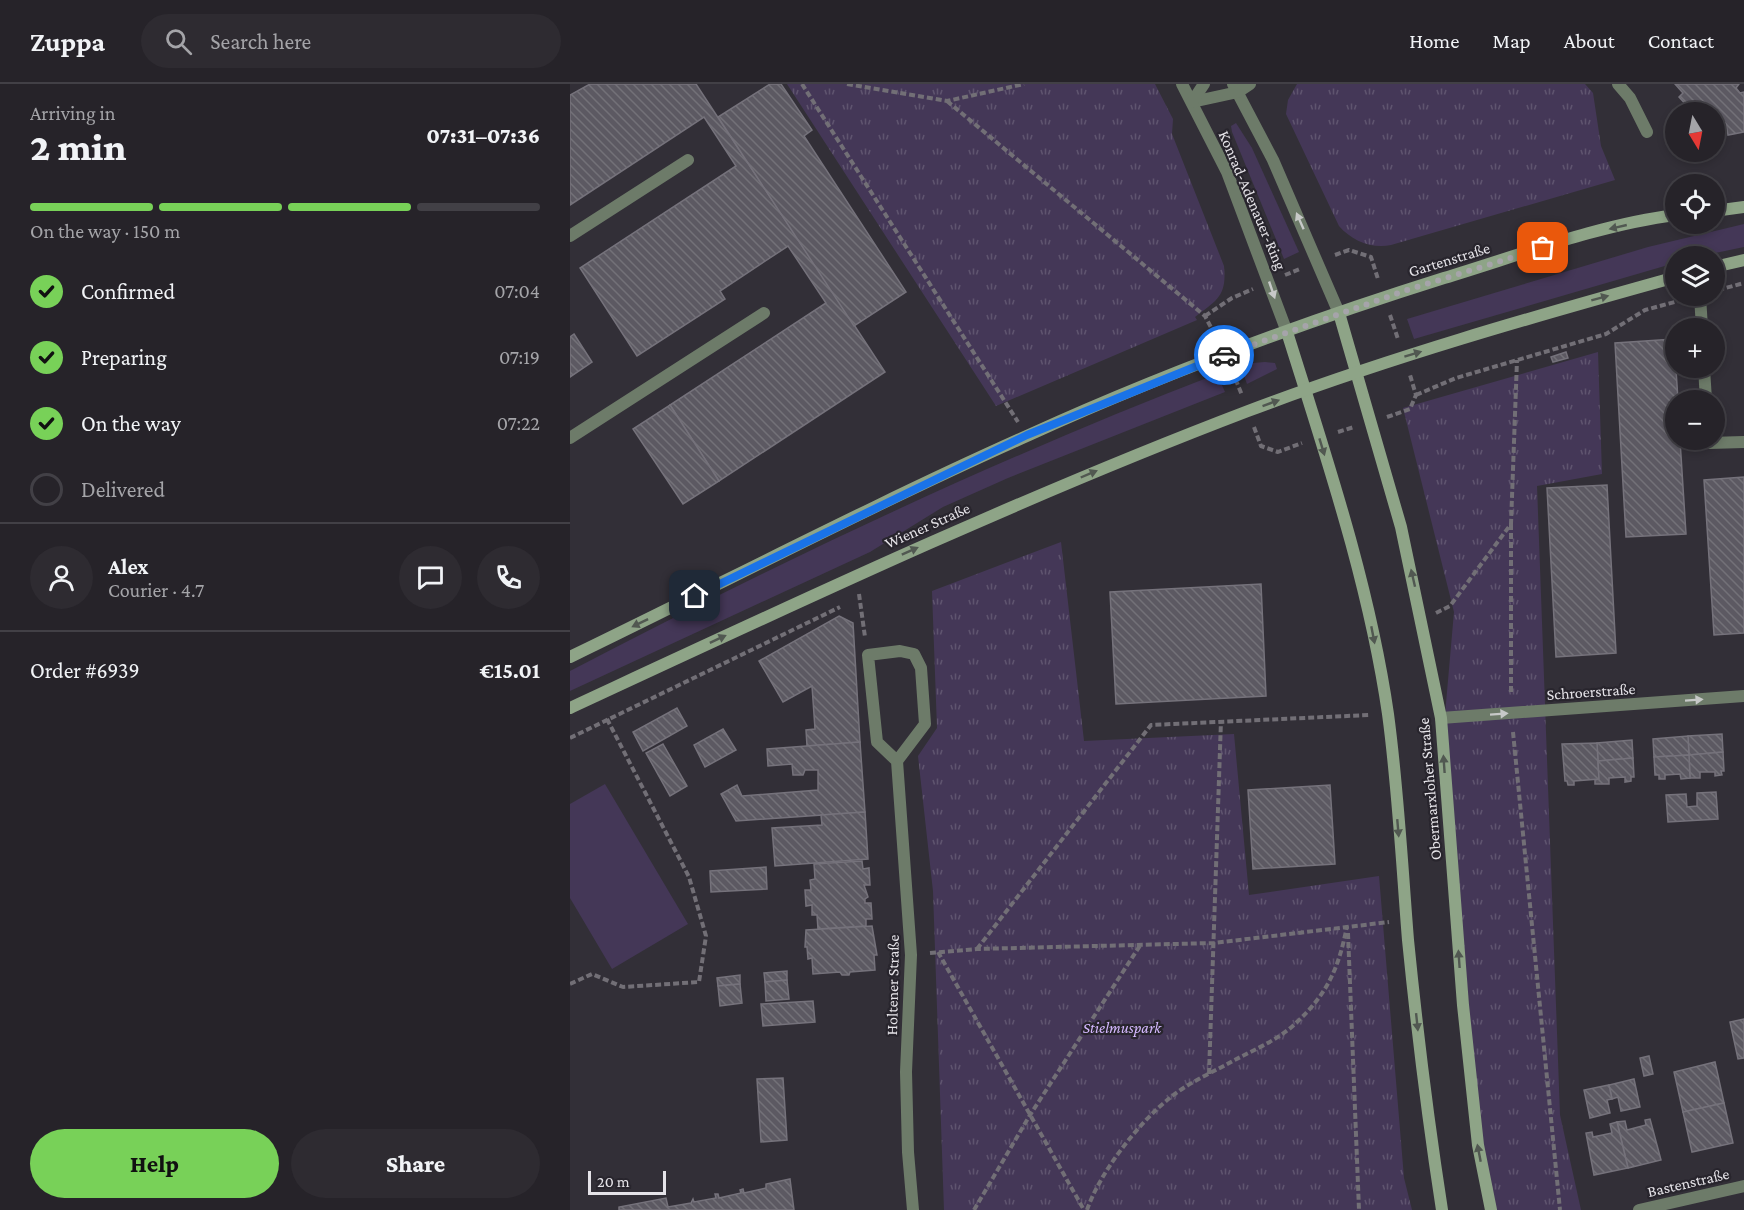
<!DOCTYPE html>
<html lang="en">
<head>
<meta charset="utf-8">
<style>
  body { margin:0; font-family:"Crimson Pro",serif; background:#2e2b31; color:#f1f3f6; height:100vh; display:flex; flex-direction:column; font-size:22px; white-space:nowrap }
  * { box-sizing:border-box; margin:0 }
  p { font-size:20px; color:#a4a4a8 }
  .icon { flex:none; width:33px; height:33px; fill:none; stroke:currentColor; stroke-width:2; stroke-linecap:round; stroke-linejoin:round }
  .map { position:relative; flex:1; overflow:hidden }
  .details { display:flex; flex-direction:column; background:#262329; width:570px }
  .details>* { flex:none }
  .needle { width:39px; rotate:170deg }
  .fabs { position:absolute; left:1095px; top:18px; display:grid; gap:12px }
  .fabs a { display:grid; place-items:center; width:60px; height:60px; border-radius:50%; background:#262329; box-shadow:0 3px 9px #0003,0 0 0 2px #424046; font-size:30px }
  .scale { position:absolute; left:18px; bottom:15px; width:78px; box-sizing:border-box; padding-left:6px; border:3px solid #e5e3e8; border-top:0; font-size:16px; line-height:21px; white-space:nowrap; color:#e5e3e8; -webkit-text-stroke:4px #28252d; paint-order:stroke }
  .pin { position:absolute; display:grid; place-items:center; width:51px; height:51px; color:#fff; margin:-26px; border-radius:12px; box-shadow:0 3px 9px #0006 }
  .courier { position:absolute; display:grid; place-items:center; width:60px; height:60px; margin:-30px; border:4px solid #1a73e8; border-radius:50%; background:#fff; color:#222; box-shadow:0 2px 8px #0007 }
  .overview em { font-style:normal; font-weight:800 }
  .overview div { display:flex; flex-direction:column-reverse }
  .overview { display:flex; align-items:center; justify-content:space-between; height:102px; padding:0 30px }
  h1 { font-size:39px; font-weight:800; line-height:45px }
  .bar { display:grid; grid-template-columns:repeat(4,1fr); gap:9px 6px; align-content:center; height:72px; padding:0 30px }
  .bar i { height:8px; border-radius:4px; background:#424046 }
  .bar .active { background:#78d158 }
  .bar p { grid-column:span 4 }
  .line { display:flex; align-items:center; gap:15px; padding:0 30px; border-top:2px solid #424046 }
  .line div { flex:1 }
  .round { display:grid; place-items:center; flex:none; width:63px; height:63px; border-radius:32px; background:#2e2b31 }
  ol { padding:0 30px; list-style:none }
  li { display:flex; align-items:center; gap:18px; height:66px }
  li p { margin-inline-start:auto }
  li .icon { padding:6px; border-radius:50%; background:#78d158; color:#111; stroke-width:4 }
  li:last-child { color:#a4a4a8 }
  li i { width:33px; height:33px; border:3px solid #424046; border-radius:50% }
  .action { display:flex; gap:12px; margin-top:auto; padding:12px 30px }
  .action a { flex:1; height:69px; border-radius:36px; background:#78d158; color:#111; font-size:24px; font-weight:800; line-height:69px; text-align:center }
  .action a+a { background:#2e2b31; color:#f1f3f6 }
  header { display:flex; align-items:center; gap:36px; box-sizing:border-box; height:84px; padding:0 30px; background:#262329; border-bottom:2px solid #424046 }
  header strong { font-size:28px }
  nav { display:flex; gap:33px; margin-inline-start:auto; font-size:21px }
  .search { width:420px; height:54px; background:#2e2b31; display:flex; align-items:center; gap:15px; box-sizing:border-box; padding:0 21px; border-radius:33px; color:#a4a4a8; font-size:22px }
  main { display:flex; flex:1; min-height:0 }
  .map>svg:first-child { display:block }
</style>
</head>
<body>
<header>
<strong>Zuppa</strong>
<div class="search"><svg class="icon" aria-label="search" viewBox="0 0 24 24"><circle cx="10" cy="10" r="6"/><path d="M15 15l6 6"/></svg>Search here</div>
<nav><a>Home</a><a>Map</a><a>About</a><a>Contact</a></nav>
</header>
<main>
<section class="details">
<div class="overview"><div><h1>2 min</h1><p>Arriving in</p></div><em>07:31–07:36</em></div>
<div class="bar"><i class="active"></i><i class="active"></i><i class="active"></i><i></i><p>On the way · 150 m</p></div>
<ol>
<li><svg class="icon" aria-label="check" viewBox="0 0 24 24"><path d="M5 12l5 5 9-10"/></svg>Confirmed<p>07:04</p></li>
<li><svg class="icon" aria-label="check" viewBox="0 0 24 24"><path d="M5 12l5 5 9-10"/></svg>Preparing<p>07:19</p></li>
<li><svg class="icon" aria-label="check" viewBox="0 0 24 24"><path d="M5 12l5 5 9-10"/></svg>On the way<p>07:22</p></li>
<li><i></i>Delivered</li>
</ol>
<div class="line" style="height:108px"><a class="round"><svg class="icon" aria-label="person" viewBox="0 0 24 24"><circle cx="12" cy="8" r="4"/><path d="M4 21q1-7 8-7t8 7"/></svg></a><div><b>Alex</b><p>Courier · 4.7</p></div><a class="round"><svg class="icon" aria-label="chat" viewBox="0 0 24 24"><path d="M4 5h16v11H9l-5 4z"/></svg></a><a class="round"><svg class="icon" aria-label="phone" viewBox="0 0 24 24"><path d="M5 4h4l2 5-3 2q2 4 5 5l2-3 5 2v4C11 20 4 13 5 4z"/></svg></a></div>
<div class="line" style="height:78px"><div>Order #6939</div><b>€15.01</b></div>
<div class="action"><a>Help</a><a>Share</a></div>
</section>
<div class="map">
<svg width="1174" height="1126" viewBox="0 0 1174 1126">
  <defs>
    <pattern id="park-tufts" width="24" height="20" patternUnits="userSpaceOnUse" patternTransform="scale(1.5)"><rect width="24" height="20" fill="#443757"/><path d="M3 7l-1-3M5 7V3M7 7l1-3M15 17l-1-3M17 17v-4M19 17l1-3" fill="none" stroke="#5f546f"/></pattern>
    <pattern id="building-back-hatch" width="6" height="6" patternUnits="userSpaceOnUse" patternTransform="scale(1.5)"><rect width="6" height="6" fill="#5c5962"/><path d="M-1 5l2 2M0 0l6 6M5-1l2 2" fill="none" stroke="#737178"/></pattern>
  </defs>
  <rect width="100%" height="100%" fill="#322f37"/>
  <g fill="#443757">
    <path d="M666,39L682,64L729,168L714,175L662,48L661,42Z"/>
    <path d="M1174,140V163L1131,172H1106L1105,179L844,255L837,235L1078,163Z"/>
    <path d="M695,278L705,279L707,285L677,300L670,280Z"/>
    <path d="M647,290L655,308L438,394L373,423L300,468L0,607V587C211,477 426,375 647,290Z"/>
    <path d="M35,700L118,840L42,885L0,814V720Z"/>
  </g>
  <g fill="url(#park-tufts)">
    <path d="M217,0H585L603,35L602,50L654,182C657,212 647,216 625,233L627,236L426,322Z"/>
    <path d="M727,0H1015L1023,9L1031,62L1045,96L821,161C802,165 782,157 769,142L716,30L718,16Z"/>
    <path d="M1028,268L1032,390L967,402L990,1031L1011,1126H925L910,1060L875,631L884,528L833,324Z"/>
    <path d="M491,458L514,657L664,650L679,811L809,792L834,1094L842,1126H374L363,807L348,672L367,644L362,507Z"/>
  </g>
  <g fill="url(#building-back-hatch)" stroke="#75727b" stroke-width="1.5">
    <path d="M20,0H126L315,288L149,397L100,321L256,219L218,162L150,207L155,215L67,272L10,184L166,82L134,33L0,121V11Z"/>
    <path d="M200,0H211L242,46L234,52L336,208L284,242L148,33Z"/>
    <path d="M1105,0H1169L1166,4L1170,9L1174,8V48L1158,51L1156,40L1143,25L1137,28L1126,17L1119,24L1109,13L1113,9Z"/>
    <path d="M4,250L22,278L0,293V253Z"/>
    <path d="M1104,255L1108,316H1106V356H1110L1116,450L1056,453L1045,259Z"/>
    <path d="M996,268L998,274L983,278L981,273Z"/>
    <path d="M100,321L149,397L113,420L63,345Z"/>
    <path d="M1174,393V549L1144,551L1134,396Z"/>
    <path d="M1037,401L1046,569L986,573L977,404Z"/>
    <path d="M691,500L696,612L546,620L540,508Z"/>
    <path d="M269,532L283,539L290,658L237,662L236,646L245,645L242,602L213,618L189,577Z"/>
    <path d="M107,624L117,642L73,667L63,648Z"/>
    <path d="M153,645L166,666L135,683L124,661Z"/>
    <path d="M1152,650L1153,668L1119,671L1118,652Z"/>
    <path d="M1118,652L1119,671L1084,673L1083,655Z"/>
    <path d="M1062,656L1063,674L1028,677L1027,659Z"/>
    <path d="M290,658L295,728L166,737L151,710L167,701L172,712L248,706V686H235L233,691H223L222,680L198,682L197,665Z"/>
    <path d="M1027,659L1029,695L1004,697V701H998L997,697H995L992,660Z"/>
    <path d="M93,660L117,702L100,712L76,669Z"/>
    <path d="M1153,668L1154,687H1151L1152,691L1145,692V688H1130V694H1120L1119,671Z"/>
    <path d="M1119,671L1120,694L1111,695L1110,690L1095,691V695H1089V691H1085L1084,673Z"/>
    <path d="M1063,674L1064,693H1061V697L1055,698V693L1039,694V700H1025V696L1029,695L1028,677Z"/>
    <path d="M760,701L765,780L683,785L678,706Z"/>
    <path d="M1146,708L1148,735L1098,738L1096,711L1116,710L1117,723L1127,722V709Z"/>
    <path d="M295,728L298,775L205,782L202,744L252,741L251,731Z"/>
    <path d="M292,777L293,785L299,784L300,801H294L298,813L295,815V819H301L302,835H296V842L248,845L247,831H242V821L236,822L235,806H241L240,796L245,795L244,780Z"/>
    <path d="M196,783L197,805L141,808L140,787Z"/>
    <path d="M302,842L307,871H304L305,886L280,888L279,891H272L270,888L243,890L242,874L238,875L237,863H235L236,846Z"/>
    <path d="M217,887V896L195,898L194,889Z"/>
    <path d="M170,891V900L148,902L147,894Z"/>
    <path d="M217,896L219,915L196,917L195,898Z"/>
    <path d="M170,900L172,919L150,922L148,902Z"/>
    <path d="M243,917L245,938L193,942L191,920Z"/>
    <path d="M1174,935V974L1168,975L1160,938Z"/>
    <path d="M1079,972L1083,990L1074,992L1070,974Z"/>
    <path d="M1145,978L1154,1019L1113,1028L1104,988Z"/>
    <path d="M213,994L217,1056L191,1058L187,995Z"/>
    <path d="M1064,995L1070,1023L1051,1027L1048,1013L1042,1015L1039,1001Z"/>
    <path d="M1039,1001L1042,1015L1037,1016L1040,1029L1020,1034L1014,1006Z"/>
    <path d="M1154,1019L1163,1059L1122,1068L1113,1028Z"/>
    <path d="M1080,1035L1091,1076L1058,1084L1047,1038L1055,1037L1057,1046L1076,1041L1075,1036Z"/>
    <path d="M1047,1038L1058,1084L1024,1091L1016,1049L1022,1048L1023,1053L1042,1049L1040,1040Z"/>
    <path d="M220,1095L224,1126H49V1123L96,1114L98,1123L121,1119L123,1115L124,1118L146,1114L145,1110H148L149,1114L171,1109L170,1106L173,1105L174,1109L196,1104V1100Z"/>
  </g>
  <g fill="none" stroke-linecap="round" stroke-linejoin="round">
    <g stroke="#726f76" stroke-width="4" stroke-dasharray="6 3" stroke-linecap="butt">
      <path d="M232,0L448,338"/>
      <path d="M277,0L377,17L454,0"/>
      <path d="M377,17L635,232L646,253"/>
      <path d="M765,171L779,166L801,173L808,195"/>
      <path d="M715,191L730,185"/>
      <path d="M1148,206L1174,199"/>
      <path d="M820,231L828,255"/>
      <path d="M635,232L662,214L683,205"/>
      <path d="M662,287L672,311"/>
      <path d="M846,311L886,294L1036,250L1075,226L1112,216"/>
      <path d="M817,333L840,325L846,311L840,291"/>
      <path d="M684,343L691,362L708,368L732,359"/>
      <path d="M768,348L784,343"/>
      <path d="M941,440V610"/>
      <path d="M289,510L295,553"/>
      <path d="M866,529L880,522L941,440L947,276"/>
      <path d="M943,648L990,1126"/>
      <path d="M0,654L270,523"/>
      <path d="M778,849L789,1126"/>
      <path d="M407,865L581,641L799,631"/>
      <path d="M368,868L514,1126"/>
      <path d="M360,869L407,865L644,859L819,838"/>
      <path d="M0,900L22,890L53,903L129,898L136,852L119,793L37,635"/>
      <path d="M639,990L651,636"/>
      <path d="M404,1126L460,1031L571,860"/>
      <path d="M517,1126C530,1088 569,1038 601,1013C618,999 641,989 661,978C683,966 709,956 727,938C758,909 769,883 777,842"/>
    </g>
    <g stroke="#6d7b69" stroke-width="12">
      <path d="M0,152L118,76"/>
      <path d="M1130,212L1132,244"/>
      <path d="M1134,284L1136,316"/>
      <path d="M0,354L194,229"/>
      <path d="M1139,356V359L1174,358"/>
    </g>
    <g stroke="#6d7b69" stroke-width="12">
      <path d="M612,0L657,88L717,248"/>
      <path d="M663,0L703,76L769,229"/>
      <path d="M1048,0L1060,14L1077,48"/>
      <path d="M622,18L668,8L680,0"/>
      <path d="M622,18L634,0"/>
      <path d="M871,634L1174,612"/>
      <path d="M327,677L355,640L351,584L344,570L330,567L298,571L307,658L327,677L341,871L336,988L338,1068L343,1126"/>
      <path d="M1069,1126L1174,1102"/>
    </g>
    <g stroke="#8ea487" stroke-width="12">
      <path d="M1144,127L1174,123"/>
      <path d="M1144,183L1174,176"/>
      <path d="M769,229L831,443L871,634L893,921L908,1061L921,1126"/>
      <path d="M717,248C756,373 799,499 818,630C828,704 832,781 838,856C847,946 858,1036 872,1126"/>
      <path d="M0,573C153,499 304,420 459,351C593,290 734,238 874,194C947,172 1031,140 1106,131"/>
      <path d="M0,624C224,520 447,415 678,327C818,274 962,233 1106,193"/>
    </g>
  </g>
  <defs><path id="oneway-solid" d="M-6-.8H1V-3.2L6.5 0L1 3.2V.8H-6Z" transform="scale(1.5)"/></defs>
  <g fill="#c7c9c8">
    <use href="#oneway-solid" transform="translate(730 137) rotate(-114)"/>
    <use href="#oneway-solid" transform="translate(702 206) rotate(71)"/>
    <use href="#oneway-solid" transform="translate(1124 616) rotate(-4)"/>
    <use href="#oneway-solid" transform="translate(929 630) rotate(-4)"/>
  </g>
  <g fill="#515851">
    <use href="#oneway-solid" transform="translate(1048 143) rotate(167)"/>
    <use href="#oneway-solid" transform="translate(1030 214) rotate(-15)"/>
    <use href="#oneway-solid" transform="translate(843 270) rotate(-17)"/>
    <use href="#oneway-solid" transform="translate(701 319) rotate(-20)"/>
    <use href="#oneway-solid" transform="translate(752 363) rotate(73)"/>
    <use href="#oneway-solid" transform="translate(519 390) rotate(-23)"/>
    <use href="#oneway-solid" transform="translate(340 467) rotate(-24)"/>
    <use href="#oneway-solid" transform="translate(843 494) rotate(-103)"/>
    <use href="#oneway-solid" transform="translate(70 539) rotate(154)"/>
    <use href="#oneway-solid" transform="translate(803 551) rotate(79)"/>
    <use href="#oneway-solid" transform="translate(148 555) rotate(-25)"/>
    <use href="#oneway-solid" transform="translate(874 680) rotate(-94)"/>
    <use href="#oneway-solid" transform="translate(828 744) rotate(85)"/>
    <use href="#oneway-solid" transform="translate(889 875) rotate(-94)"/>
    <use href="#oneway-solid" transform="translate(847 938) rotate(84)"/>
    <use href="#oneway-solid" transform="translate(909 1069) rotate(-101)"/>
  </g>
  <g fill="none" stroke-linecap="round" stroke-linejoin="round">
    <path stroke="#a6a4aa" stroke-width="6" stroke-dasharray="0 10.8" d="M654,271L837,206L973,164"/>
    <path stroke="#1a73e8" stroke-width="8" d="M125,512L457,351L654,271"/>
  </g>
  <g text-anchor="middle" stroke-width="4.5" stroke-linejoin="round" paint-order="stroke">
    <g font-size="16" fill="#e5e3e8" stroke="#28252d">
      <text transform="translate(683 116) rotate(67)" y="6">Konrad-Adenauer-Ring</text>
      <text transform="translate(879 175) rotate(-17)" y="6">Gartenstraße</text>
      <text transform="translate(357 441) rotate(-24)" y="6">Wiener Straße</text>
      <text transform="translate(1021 607) rotate(-4)" y="6">Schroerstraße</text>
      <text transform="translate(859 705) rotate(-95)" y="6">Obermarxloher Straße</text>
      <text transform="translate(322 901) rotate(-89)" y="6">Holtener Straße</text>
      <text transform="translate(1118 1098) rotate(-13)" y="6">Bastenstraße</text>
    </g>
    <g font-size="16" font-style="italic" fill="#d5b9ff" stroke="#28252d">
      <text x="552" y="949">Stielmuspark</text>
    </g>
  </g>
</svg>
<div class="fabs">
<a><svg class="needle" viewBox="-14 -14 28 28"><path d="M0-13l5 13h-10z" fill="#e53935"/><path d="M0 13l5-13h-10z" fill="#a4a4a8"/></svg></a>
<a><svg class="icon" aria-label="locate" viewBox="0 0 24 24"><circle cx="12" cy="12" r="6"/><path d="M12 2v4M12 18v4M2 12h4M18 12h4"/></svg></a>
<a><svg class="icon" aria-label="layers" viewBox="0 0 24 24"><path d="M12 4l9 5-9 5-9-5zM3 14l9 5 9-5"/></svg></a>
<a>+</a>
<a>−</a>
</div>
<div class="scale">20 m</div>
<div class="pin" style="left:973px;top:164px;background:#ea580c"><svg class="icon" aria-label="bag" viewBox="0 0 24 24"><path d="M5 8h14l-1 12H6zM9 8a3 3 0 0 1 6 0"/></svg></div>
<div class="pin" style="left:125px;top:512px;background:#1f2937"><svg class="icon" aria-label="home" viewBox="0 0 24 24"><path d="M3 11l9-7 9 7M6 9v11h12V9"/></svg></div>
<div class="courier" style="left:654px;top:271px"><svg class="icon" aria-label="car" viewBox="0 0 24 24"><path d="M5 17H2v-5l4-1 3-4h7l3 4 3 1v5h-3M9 17h6M6 11h13"/><circle cx="7" cy="17" r="2"/><circle cx="17" cy="17" r="2"/></svg></div>
</div>
</main>
</body>
</html>
